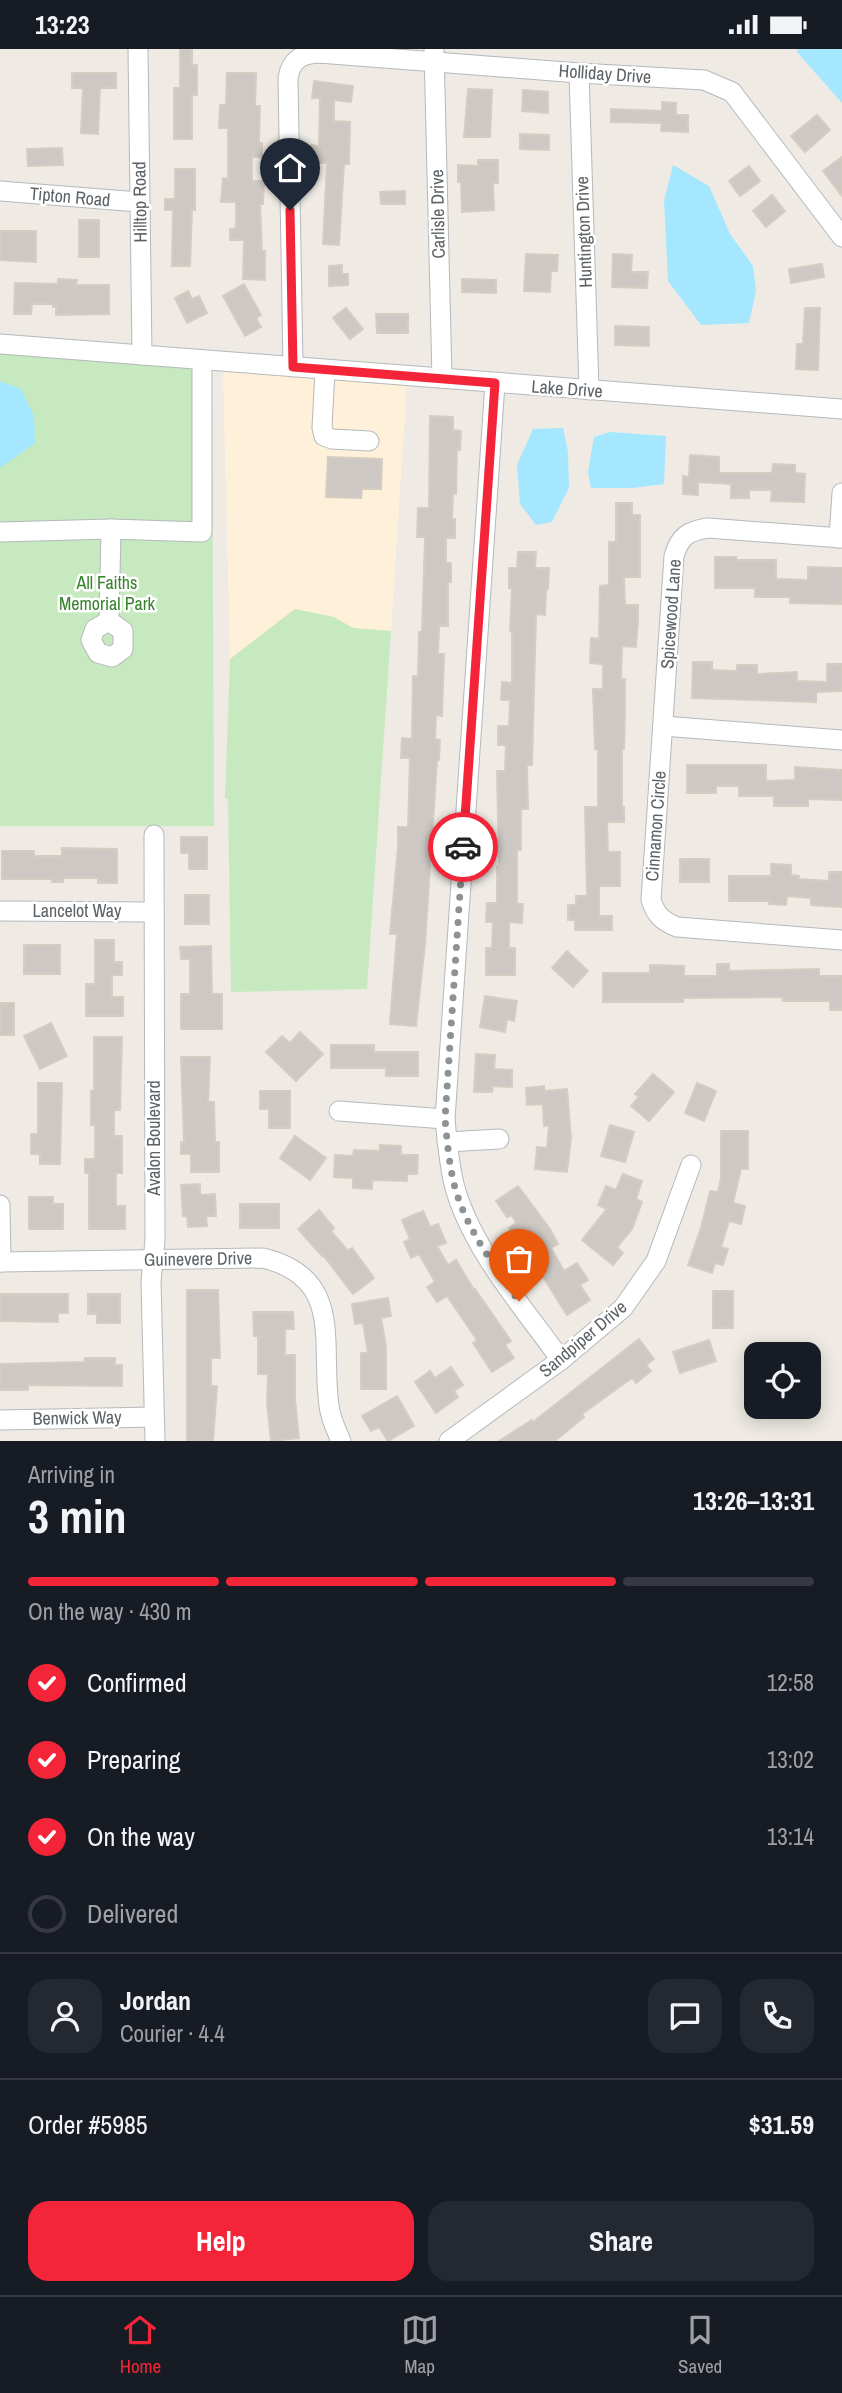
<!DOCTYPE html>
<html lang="en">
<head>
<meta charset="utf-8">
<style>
  body { margin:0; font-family:"Archivo Narrow",sans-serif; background:#242831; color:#f1f3f6; height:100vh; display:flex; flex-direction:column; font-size:26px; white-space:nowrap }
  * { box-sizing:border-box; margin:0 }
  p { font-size:23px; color:#9ea1a6 }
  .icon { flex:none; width:38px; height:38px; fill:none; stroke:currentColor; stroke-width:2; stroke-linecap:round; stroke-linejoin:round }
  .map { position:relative; height:1392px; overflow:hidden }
  .side { display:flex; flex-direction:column; background:#171b24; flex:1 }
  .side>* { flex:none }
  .tools { position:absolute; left:744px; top:1293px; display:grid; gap:14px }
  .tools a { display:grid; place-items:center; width:77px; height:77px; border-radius:14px; background:#171b24; box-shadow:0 4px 18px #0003; font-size:35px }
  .pin { position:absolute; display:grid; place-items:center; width:60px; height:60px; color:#fff; margin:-72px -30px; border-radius:50% 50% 50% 0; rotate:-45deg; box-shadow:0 0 7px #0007 }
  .pin .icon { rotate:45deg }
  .courier { position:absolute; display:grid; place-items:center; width:70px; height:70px; margin:-35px; border:5px solid #f42538; border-radius:50%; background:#fff; color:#222; box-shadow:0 2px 9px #0007 }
  .overview em { font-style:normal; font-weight:700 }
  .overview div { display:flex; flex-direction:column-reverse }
  .overview { display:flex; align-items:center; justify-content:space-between; height:119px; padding:0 28px }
  h1 { font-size:46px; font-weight:700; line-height:52px }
  .bar { display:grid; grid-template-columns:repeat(4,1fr); gap:10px 7px; align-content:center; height:84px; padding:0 28px }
  .bar i { height:9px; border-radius:5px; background:#363941 }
  .bar .current { background:#f42538 }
  .bar p { grid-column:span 4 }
  .line { display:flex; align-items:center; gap:18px; padding:0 28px; border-top:2px solid #363941 }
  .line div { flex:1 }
  .round { display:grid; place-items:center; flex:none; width:74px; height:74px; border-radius:21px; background:#242831 }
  ol { padding:0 28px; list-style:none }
  li { display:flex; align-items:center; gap:21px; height:77px }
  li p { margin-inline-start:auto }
  li .icon { padding:7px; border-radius:50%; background:#f42538; color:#fff; stroke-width:4 }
  li:last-child { color:#9ea1a6 }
  li i { width:38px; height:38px; border:4px solid #363941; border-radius:50% }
  .action { display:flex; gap:14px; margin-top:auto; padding:14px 28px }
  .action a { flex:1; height:80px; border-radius:21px; background:#f42538; color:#fff; font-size:28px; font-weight:700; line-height:80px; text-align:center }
  .action a+a { background:#242831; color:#f1f3f6 }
  .status { display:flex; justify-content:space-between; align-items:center; height:49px; padding:0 35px; background:#171b24; direction:ltr }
  .status svg { height:19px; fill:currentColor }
  .dock { display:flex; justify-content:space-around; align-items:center; height:98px; border-top:2px solid #363941; background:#171b24; font-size:19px; color:#9ea1a6 }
  .dock a { display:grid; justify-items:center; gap:4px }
  .dock .current { color:#f42538 }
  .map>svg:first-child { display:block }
</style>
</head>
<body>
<div class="status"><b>13:23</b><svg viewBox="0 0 49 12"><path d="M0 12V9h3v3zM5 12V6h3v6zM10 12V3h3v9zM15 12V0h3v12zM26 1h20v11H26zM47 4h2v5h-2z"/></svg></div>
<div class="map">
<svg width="842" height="1392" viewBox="0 0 842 1392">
  <rect width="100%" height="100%" fill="#efebe4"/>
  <path fill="#fff0d9" d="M223,320L407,334L391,582L353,579L334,568L295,560L230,610Z"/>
  <g fill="#c6e9bf">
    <path d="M0,295L212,312L214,777H0Z"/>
    <path d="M295,560L334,568L353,579L391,582L367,940L231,943L228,750L225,749L230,610Z"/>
  </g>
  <g fill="#a4e7ff">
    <path d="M797,0H842V54L797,3Z"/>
    <path d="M673,116L709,137L730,185L753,217L756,242L749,274L701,276L668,232L664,152Z"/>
    <path d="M0,332L21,340L34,367L35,394L0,419Z"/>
    <path d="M563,379L568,403L569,439L552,473L536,476L520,455L517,416L533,380Z"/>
    <path d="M610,383L666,387L664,435L633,439H591L588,423L594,388Z"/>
  </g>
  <g fill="#cdc8c3" stroke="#d5ccc2" stroke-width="2">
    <path d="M180,0H192V16H197V46H192V90H174V39H180Z"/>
    <path d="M72,24H116V39H100L98,85L81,84L83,39H72Z"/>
    <path d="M227,24H256L255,57H260L259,94H262V108H252V132H264L263,155H260L262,202H265V231L243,230L244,191H230V180L236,179V153H221L223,129L228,130V79H219L220,56H226Z"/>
    <path d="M314,32L353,37L351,53L334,51V72L350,73L349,115H344L339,196L323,195L327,114H311V96L319,97L320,49H312Z"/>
    <path d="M468,40L492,41L490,88H464Z"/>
    <path d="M523,41L548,43V64L522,62Z"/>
    <path d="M662,53L676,54V66H688V83L661,82L662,74L611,73V60L662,62Z"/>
    <path d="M817,66L830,81L805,103L791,87Z"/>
    <path d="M520,85L549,86V101L520,100Z"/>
    <path d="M62,99L63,116L28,117L27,100Z"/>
    <path d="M842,108V147L823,122Z"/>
    <path d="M478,111H498V134H493L494,161L462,163L461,133H458V116L478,117Z"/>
    <path d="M749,117L760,132L740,147L729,132Z"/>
    <path d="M175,120H195V161H192L190,217H172L173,161H165V150H175Z"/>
    <path d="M405,142V155H381L380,143Z"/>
    <path d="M772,146L785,162L766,178L753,162Z"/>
    <rect x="79" y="171" width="20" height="37"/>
    <path d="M0,182H36V213L0,211Z"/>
    <path d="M526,205L558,206L557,222H551L550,243L524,242Z"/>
    <path d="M613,205L632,206L631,223H648L647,239L612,238Z"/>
    <path d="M822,215L824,228L791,234L789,220Z"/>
    <path d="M342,216V225H348V236L329,237V217Z"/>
    <path d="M58,230L77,231L76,236H109V265L56,266V258H53V255H32L31,265H14L15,234L58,235Z"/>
    <path d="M462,230L496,231V244L462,243Z"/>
    <path d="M244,235L261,266L256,269L261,278L245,287L223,247Z"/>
    <path d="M188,242L192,250L199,247L207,264L187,274L175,249Z"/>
    <path d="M346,259L363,280L350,290L333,269Z"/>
    <path d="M805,259H820L818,321L796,320L797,295H803Z"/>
    <path d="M376,265H408V284H377Z"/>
    <path d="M615,277L649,278V297L615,296Z"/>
    <path d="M430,367L453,368V381L461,382L460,401H457L456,445H453L452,470H455V489H446V514H451V533H448V577H439L438,605H444L442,667L436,666L435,690L440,691L439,711H437L425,895L416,977L390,975L397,885H390L398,798V778H408L410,709H401L402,689L412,690L413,627H418L419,583H422L425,488H417L418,459H429Z"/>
    <path d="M690,406L719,408V424H772L773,415L795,416V424L805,425L804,453L771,452L772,441H749V449H731V435L698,433V446L683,445V427L689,428Z"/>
    <path d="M328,408L382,410L381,440H362L361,449L326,448Z"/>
    <path d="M616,454H632V466H640V528H624L625,556H638V572L636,598L622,597L621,630H625V661L624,700H622V758H624V773H607L608,803H620V837H599V867H612V881H575V871H568V856H576V847H587L585,758H598V700H595L593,640H603V615L590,614L591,589L599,590L600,537L609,536V493H616Z"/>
    <path d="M518,503H536L535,519H549L548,540H546L545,566L536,565L532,716H527L528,760H521V801H517V855H523L522,874L509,873V899H515V926H486V899H492L493,873H486L487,854H497V817H499L497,722H505L506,696H498V677H509L510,651H501L502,633L512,634V582H510L512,539H509V519H517Z"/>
    <path d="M715,508H736V511H776V530L808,531V518L842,519V555L790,554V548H755V539H715Z"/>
    <path d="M693,613H712V621L737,622V616H757V625L797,623V632L827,633V615H842V642L816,643V653L692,649Z"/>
    <path d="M687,716H766V732L795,731V718L842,721V751L808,750V757H774V747H739V737H716V744H687Z"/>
    <path d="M181,788H207V820H189V804H181Z"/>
    <path d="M62,799L117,800V834H98V829H63V833H52V830H2V802H34V807H62Z"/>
    <rect x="680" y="810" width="29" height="23"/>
    <path d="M771,815L791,816V826L799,827L798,830L829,832V823H842V858L811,856V849L787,847L786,856L769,855V852H729V827H771Z"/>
    <rect x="185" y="846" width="24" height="29"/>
    <path d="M95,891H114V913H122V926H112V948H123V967H86V935H95Z"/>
    <rect x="24" y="896" width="36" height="29"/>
    <path d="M211,897L212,945H222V980H181V945H190V910H181L180,898Z"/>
    <path d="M567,902L588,922L573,938L552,919Z"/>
    <path d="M717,915H729V922L819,920V927H842V961H830V952H783V948L683,949V953H603V924H650V916L684,917V927H717Z"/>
    <path d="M485,947L517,952L514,972L507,970L505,983L480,978Z"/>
    <rect x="0" y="954" width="14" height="32"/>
    <path d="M51,974L67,1007L40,1020L24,987Z"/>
    <path d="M300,983L323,1005L296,1032L266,1003L282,987L290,994Z"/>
    <path d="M94,988H122L120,1061H114V1087H122V1124H116V1157H125V1180H89V1124H85V1110H95V1076H91V1042H94Z"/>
    <path d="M331,996H374V1003H418V1027H386V1019H331Z"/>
    <path d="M476,1005L495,1006L494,1020L512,1021V1038L493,1037L492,1043H474Z"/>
    <path d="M181,1008H210L208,1053H214L215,1093H219V1123H191V1105H181V1093H184Z"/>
    <path d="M653,1025L674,1043L649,1072L631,1057L639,1048L635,1045Z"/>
    <path d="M38,1034H62L60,1115H40V1105H31V1085H38Z"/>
    <path d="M697,1034L716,1042L704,1072L685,1064Z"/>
    <path d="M544,1037V1042L567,1040L571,1089L567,1123L535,1120L537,1098L547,1099L549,1076L544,1077L543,1055L527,1056L526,1039Z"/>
    <path d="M260,1042H290V1079H269V1060H260Z"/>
    <path d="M610,1076L634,1083L625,1113L601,1107Z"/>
    <path d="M721,1082H748V1120H741L733,1154L745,1157L741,1175L729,1172L721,1198L728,1200L723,1216L715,1214L712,1224L688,1216L701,1179L710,1142L718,1143L721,1129Z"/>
    <path d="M295,1087L326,1109L310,1131L280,1109Z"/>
    <path d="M380,1096L401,1097V1106H418L417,1125H407V1132L372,1131V1140L353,1139V1129L334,1128L335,1106L353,1107L354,1101L380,1102Z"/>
    <path d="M623,1125L642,1132L636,1150L642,1153L632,1180L617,1198L623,1204L613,1216L582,1191L607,1160L598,1156L606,1137L616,1141Z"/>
    <path d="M200,1135V1146L215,1145L216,1167H206L207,1177L188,1178L187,1167H183L181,1136Z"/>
    <path d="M518,1137L550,1180L558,1195L551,1199L564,1222L577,1214L588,1231L580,1236L590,1251L567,1266L543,1228L537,1231L509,1179L516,1174L512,1166L507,1168L496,1152Z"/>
    <path d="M29,1148H53V1155H63V1180H29Z"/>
    <rect x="240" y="1155" width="39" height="24"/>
    <path d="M319,1161L334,1179L331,1182L348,1202L352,1199L374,1229L353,1245L323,1206L322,1207L298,1180Z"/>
    <path d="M423,1162L430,1178L438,1175L446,1194L437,1197L448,1216L456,1211L474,1241L475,1240L511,1292L505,1296L514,1309L492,1323L473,1294L477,1291L447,1247L437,1253L427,1238L435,1233L419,1205L411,1209L404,1193L410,1190L402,1171Z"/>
    <path d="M187,1241H218L220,1309H211V1337H217L213,1392H187Z"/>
    <rect x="713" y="1242" width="20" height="37"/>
    <path d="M0,1245H68V1264H58V1273L0,1272Z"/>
    <path d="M88,1245H120V1274H97V1265H88Z"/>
    <path d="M388,1249L391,1267L381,1269L386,1297V1340H361V1304H368L363,1274L355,1275L352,1255Z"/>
    <path d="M253,1263H293L294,1280H285V1306H295V1351L299,1389L271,1392L267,1354L268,1325H258V1287H254Z"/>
    <path d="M639,1290L654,1310L646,1316L651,1322L636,1334L632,1329L582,1365L584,1368L555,1392H499L532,1371L533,1373Z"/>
    <path d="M709,1291L716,1312L680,1324L673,1303Z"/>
    <path d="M85,1309H115V1316H122V1337L28,1336V1341H0V1315L85,1313Z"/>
    <path d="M451,1318L463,1336L454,1342L458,1348L436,1364L415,1333L430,1322L435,1329Z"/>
    <path d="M397,1347L414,1377L388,1392L379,1378L371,1382L362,1367Z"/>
  </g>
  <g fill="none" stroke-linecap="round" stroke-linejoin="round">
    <g stroke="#b5b8bc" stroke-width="21">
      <g id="minor">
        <path d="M138,0L142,306"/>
        <path d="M434,1L442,329"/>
        <path d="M579,24L589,341"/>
        <path d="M0,142L139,153"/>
        <path d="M0,295L842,360"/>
        <path d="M293,318L288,29C291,11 301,5 319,4L579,24L704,31L732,43L842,188"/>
        <path d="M325,321L322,379L324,387L332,390L369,392"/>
        <path d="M495,334L445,1070C447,1092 449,1114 454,1135C470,1198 524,1259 561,1311"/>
        <path d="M0,483L111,480"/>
        <path d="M839,489L842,444"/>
        <path d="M842,489L708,479C688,482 680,487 674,507L651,851C656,866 662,872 677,878L842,891"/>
        <path d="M109,572L95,580L91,591L98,604L112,608L123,600V582L109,572L111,480L202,483V311"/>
        <path d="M663,677L842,691"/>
        <path d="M154,786L155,1191L151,1232L155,1392"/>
        <path d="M0,862L153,863"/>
        <path d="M339,1062L445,1070"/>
        <path d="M447,1093L499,1090"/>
        <path d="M0,1156L1,1213"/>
        <path d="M0,1213L263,1209C345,1229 320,1295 329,1356C330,1369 336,1380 341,1392"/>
        <path d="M0,1371L154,1368"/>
        <path d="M449,1392L561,1311L623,1259L656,1212L691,1116"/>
      </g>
    </g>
    <use href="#minor" stroke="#fff" stroke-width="19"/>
  </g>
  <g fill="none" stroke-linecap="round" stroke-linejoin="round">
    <path stroke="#8f9292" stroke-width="7" stroke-dasharray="0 12.6" d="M463,798L445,1070C447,1091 449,1114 454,1135C465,1178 494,1217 519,1252"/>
    <path stroke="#f42538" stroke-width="9" d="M290,161L293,318L495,334L463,798"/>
  </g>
  <g text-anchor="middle" stroke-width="5" stroke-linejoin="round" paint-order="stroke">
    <g font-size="18" fill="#5c6266" stroke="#fff">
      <text transform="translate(605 25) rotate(4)" y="6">Holliday Drive</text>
      <text transform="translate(70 148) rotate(5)" y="6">Tipton Road</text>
      <text transform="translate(140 153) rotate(-91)" y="6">Hilltop Road</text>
      <text transform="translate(438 165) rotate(-91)" y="6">Carlisle Drive</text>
      <text transform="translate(584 183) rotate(-92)" y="6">Huntington Drive</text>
      <text transform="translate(567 340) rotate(4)" y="6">Lake Drive</text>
      <text transform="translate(671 565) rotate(-86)" y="6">Spicewood Lane</text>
      <text transform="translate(656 777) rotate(-86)" y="6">Cinnamon Circle</text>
      <text x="77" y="868">Lancelot Way</text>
      <text transform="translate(154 1089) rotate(-90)" y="6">Avalon Boulevard</text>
      <text transform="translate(198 1210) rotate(-1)" y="6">Guinevere Drive</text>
      <text transform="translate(583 1290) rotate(-40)" y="6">Sandpiper Drive</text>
      <text transform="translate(77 1369) rotate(-1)" y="6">Benwick Way</text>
    </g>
    <g font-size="18" fill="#39822f" stroke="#fff">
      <text x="107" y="540">All Faiths<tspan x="107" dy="21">Memorial Park</tspan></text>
    </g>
  </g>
</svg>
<div class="tools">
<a><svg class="icon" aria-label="locate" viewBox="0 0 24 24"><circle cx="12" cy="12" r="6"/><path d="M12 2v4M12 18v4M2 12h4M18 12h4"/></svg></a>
</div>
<div class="pin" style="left:519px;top:1252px;background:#ea580c"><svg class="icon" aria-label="bag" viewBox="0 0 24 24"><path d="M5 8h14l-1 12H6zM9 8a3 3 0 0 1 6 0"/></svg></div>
<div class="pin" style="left:290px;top:161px;background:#1f2937"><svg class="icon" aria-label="home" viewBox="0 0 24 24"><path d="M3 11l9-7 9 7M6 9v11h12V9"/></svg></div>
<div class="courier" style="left:463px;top:798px"><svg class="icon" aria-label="car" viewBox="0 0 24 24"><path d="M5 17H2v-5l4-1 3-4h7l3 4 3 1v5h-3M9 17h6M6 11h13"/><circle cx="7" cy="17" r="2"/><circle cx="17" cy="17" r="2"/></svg></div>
</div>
<section class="side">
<div class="overview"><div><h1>3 min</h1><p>Arriving in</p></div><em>13:26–13:31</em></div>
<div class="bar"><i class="current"></i><i class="current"></i><i class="current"></i><i></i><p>On the way · 430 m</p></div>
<ol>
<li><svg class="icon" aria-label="check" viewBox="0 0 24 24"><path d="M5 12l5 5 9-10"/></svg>Confirmed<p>12:58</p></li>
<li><svg class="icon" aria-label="check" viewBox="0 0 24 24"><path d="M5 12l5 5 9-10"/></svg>Preparing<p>13:02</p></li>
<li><svg class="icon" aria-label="check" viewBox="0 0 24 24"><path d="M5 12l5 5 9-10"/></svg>On the way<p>13:14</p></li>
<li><i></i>Delivered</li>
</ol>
<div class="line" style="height:126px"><a class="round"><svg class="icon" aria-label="person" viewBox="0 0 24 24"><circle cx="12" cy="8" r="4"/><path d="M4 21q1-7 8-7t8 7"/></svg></a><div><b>Jordan</b><p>Courier · 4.4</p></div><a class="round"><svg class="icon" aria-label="chat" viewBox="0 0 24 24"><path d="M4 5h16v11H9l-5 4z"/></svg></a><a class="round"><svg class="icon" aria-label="phone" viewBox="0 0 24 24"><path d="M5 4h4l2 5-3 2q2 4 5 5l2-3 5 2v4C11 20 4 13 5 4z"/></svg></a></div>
<div class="line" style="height:91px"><div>Order #5985</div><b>$31.59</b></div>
<div class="action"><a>Help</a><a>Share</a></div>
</section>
<nav class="dock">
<a class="current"><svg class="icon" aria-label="home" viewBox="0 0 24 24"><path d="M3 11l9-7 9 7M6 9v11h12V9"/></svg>Home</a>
<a><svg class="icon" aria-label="map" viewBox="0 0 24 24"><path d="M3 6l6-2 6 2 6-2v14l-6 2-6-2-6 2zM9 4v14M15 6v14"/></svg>Map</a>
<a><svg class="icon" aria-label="saved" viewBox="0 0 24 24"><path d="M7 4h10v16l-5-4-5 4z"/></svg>Saved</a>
</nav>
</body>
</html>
